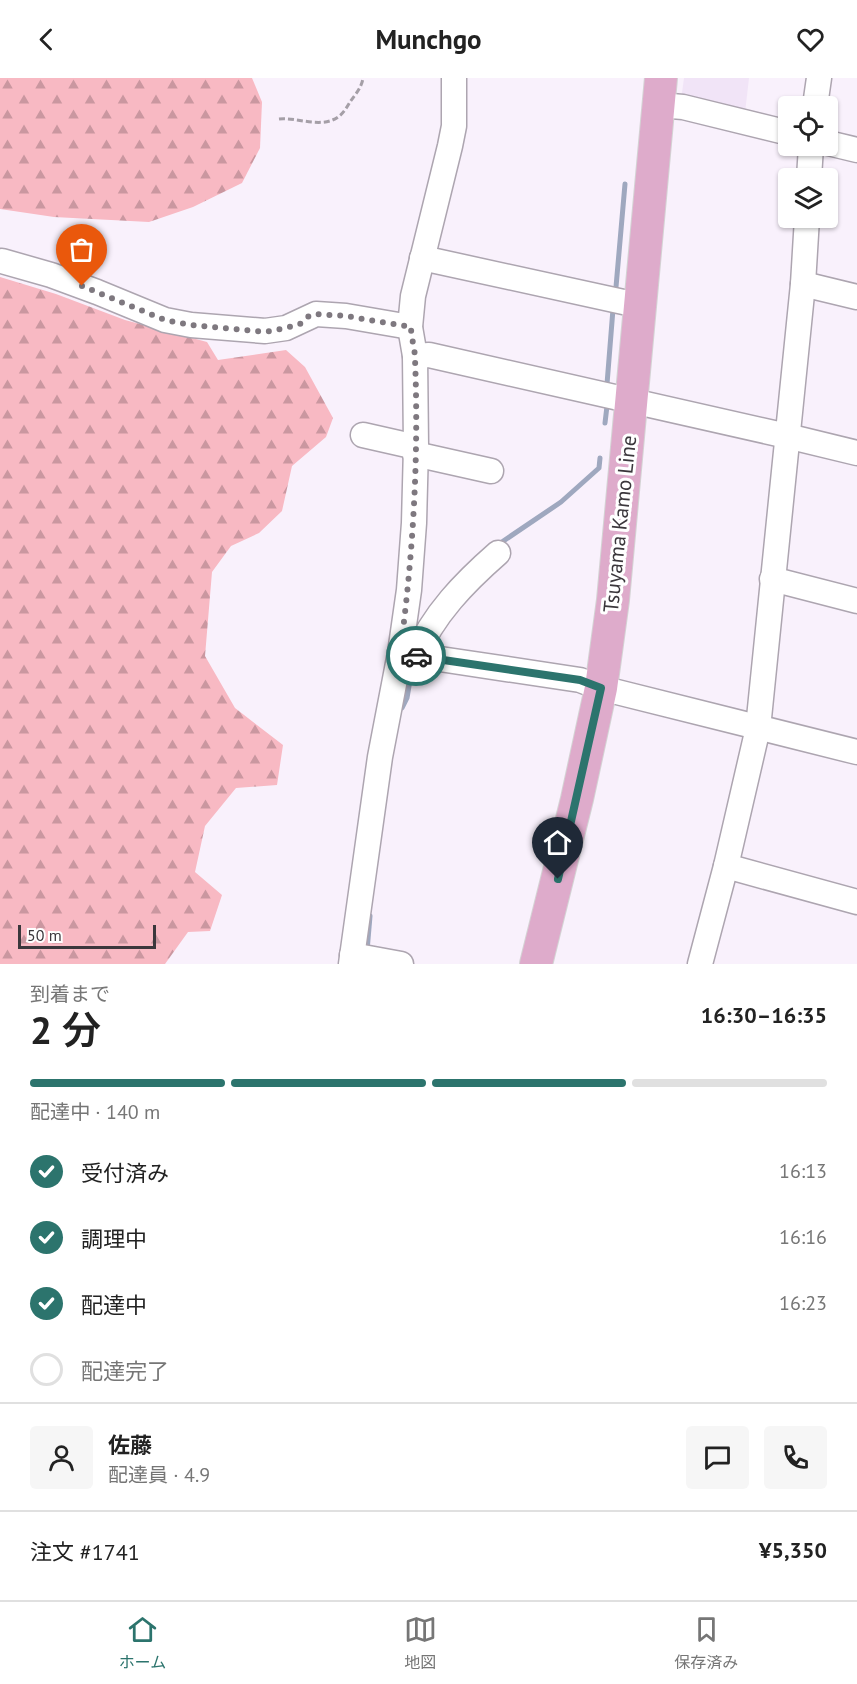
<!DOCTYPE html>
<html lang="ja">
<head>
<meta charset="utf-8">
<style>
  body { margin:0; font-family:"PT Sans","Noto Sans JP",sans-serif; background:#f6f6f6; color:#222; height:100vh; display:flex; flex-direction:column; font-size:22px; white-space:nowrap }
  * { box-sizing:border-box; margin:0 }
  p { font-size:20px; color:#767676 }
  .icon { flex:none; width:33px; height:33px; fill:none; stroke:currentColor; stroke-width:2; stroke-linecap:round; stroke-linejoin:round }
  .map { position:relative; height:886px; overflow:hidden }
  .details { display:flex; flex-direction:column; background:#fff; flex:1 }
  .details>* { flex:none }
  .controls { position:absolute; left:778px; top:18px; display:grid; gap:12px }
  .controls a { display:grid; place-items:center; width:60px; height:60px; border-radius:6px; background:#fff; box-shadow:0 2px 4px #0004; font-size:30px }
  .scale { position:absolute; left:18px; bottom:15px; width:138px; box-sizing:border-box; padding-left:6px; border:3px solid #3b373c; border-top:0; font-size:16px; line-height:21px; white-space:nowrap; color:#3b373c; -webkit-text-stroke:4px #fff; paint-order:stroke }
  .pin { position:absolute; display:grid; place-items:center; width:51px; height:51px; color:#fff; margin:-62px -26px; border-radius:50% 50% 50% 0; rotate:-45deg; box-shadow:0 0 6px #0007 }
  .pin .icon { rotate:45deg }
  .courier { position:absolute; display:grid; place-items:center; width:60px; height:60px; margin:-30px; border:4px solid #2c746d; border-radius:50%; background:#fff; color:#222; box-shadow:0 2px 8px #0007 }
  .overview em { font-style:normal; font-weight:600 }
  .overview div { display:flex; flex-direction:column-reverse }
  .overview { display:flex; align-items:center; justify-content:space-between; height:102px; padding:0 30px }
  h1 { font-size:39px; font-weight:600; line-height:45px }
  .bar { display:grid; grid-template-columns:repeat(4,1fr); gap:9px 6px; align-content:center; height:72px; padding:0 30px }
  .bar i { height:8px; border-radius:4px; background:#e0e0e0 }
  .bar .current { background:#2c746d }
  .bar p { grid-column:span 4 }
  .line { display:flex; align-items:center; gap:15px; padding:0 30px; border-top:2px solid #e0e0e0 }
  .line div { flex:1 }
  .round { display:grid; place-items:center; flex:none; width:63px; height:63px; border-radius:6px; background:#f6f6f6 }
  ol { padding:0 30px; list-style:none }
  li { display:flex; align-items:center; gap:18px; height:66px }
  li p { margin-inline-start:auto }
  li .icon { padding:6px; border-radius:50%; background:#2c746d; color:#fff; stroke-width:4 }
  li:last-child { color:#767676 }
  li i { width:33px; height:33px; border:3px solid #e0e0e0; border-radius:50% }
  header { display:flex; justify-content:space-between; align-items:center; height:78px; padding:0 30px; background:#fff; font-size:27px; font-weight:600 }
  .tab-bar { display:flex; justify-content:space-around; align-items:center; height:84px; border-top:2px solid #e0e0e0; background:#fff; font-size:16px; color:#767676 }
  .tab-bar a { display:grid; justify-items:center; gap:3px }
  .tab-bar .current { color:#2c746d }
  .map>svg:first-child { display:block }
</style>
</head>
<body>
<header><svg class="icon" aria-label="back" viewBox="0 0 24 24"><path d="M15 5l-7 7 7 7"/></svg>Munchgo<svg class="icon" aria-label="heart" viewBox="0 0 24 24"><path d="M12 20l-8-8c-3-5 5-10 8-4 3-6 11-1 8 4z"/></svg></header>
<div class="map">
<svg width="857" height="886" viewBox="0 0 857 886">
  <defs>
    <pattern id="forest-firs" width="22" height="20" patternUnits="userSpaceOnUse" patternTransform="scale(1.5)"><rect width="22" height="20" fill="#f8b9c3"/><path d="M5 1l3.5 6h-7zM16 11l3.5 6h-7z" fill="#ca97a0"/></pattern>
  </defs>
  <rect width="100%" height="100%" fill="#f9f1fc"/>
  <path fill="#f1e4f7" d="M684,0H749L745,35L681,22Z"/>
  <g fill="url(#forest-firs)">
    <path d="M0,0H252L262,24L260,70L242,105L193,129L149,144L54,139L0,131Z"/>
    <path d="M0,199L56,216L125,242L207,264L218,282L286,272L305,289L333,340L326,359L292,388L282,433L259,455L231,468L212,494L205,578L235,630L283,667L277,707L236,710L205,748L195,794L222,817L210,853L188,854L165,886H0Z"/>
  </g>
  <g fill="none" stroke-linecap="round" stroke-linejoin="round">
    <g stroke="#9fa8bf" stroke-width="5">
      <path d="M616,209L625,106"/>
      <path d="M607,306L613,231"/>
      <path d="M605,345L607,328"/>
      <path d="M496,468L561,424L599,390L600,380"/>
      <path d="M402,630L407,620L412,590"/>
      <path d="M367,873L370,838"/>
    </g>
    <g stroke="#ada5b0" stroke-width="27">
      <g id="minor">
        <path d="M659,27L683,29L789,55"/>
        <path d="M815,28L819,0"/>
        <path d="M828,65L857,72"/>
        <path d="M809,100L811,68"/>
        <path d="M422,180L628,225L642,226"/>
        <path d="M2,183L51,197L97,214L165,242L191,247L265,253L286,250L316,236L346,238L410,249"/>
        <path d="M803,206L857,219"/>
        <path d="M415,278L429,277L787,358L857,375"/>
        <path d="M363,357L416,369"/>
        <path d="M415,376L491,393"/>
        <path d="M772,501L857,523"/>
        <path d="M400,575L580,602L601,610L857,674"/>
        <path d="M416,578C432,537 466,503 498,475"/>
        <path d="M726,788L857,824"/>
        <path d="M352,877L401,886"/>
        <path d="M351,886L380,679L400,575L409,512L414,445L416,369L415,278L410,249L413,218L450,68L454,48V0"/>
        <path d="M700,886L726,788L758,650L803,206L807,140"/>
      </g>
    </g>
    <g stroke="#d4d3d4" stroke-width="34">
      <path id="major" d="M536,886L577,721L601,610L613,522L661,0"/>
    </g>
    <path stroke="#a59fa7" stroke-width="3" stroke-dasharray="6 3" stroke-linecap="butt" d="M279,41C297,39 321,51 338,39C343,36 347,29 350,24C355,17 362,9 363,0"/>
    <use href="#minor" stroke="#fff" stroke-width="24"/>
    <use href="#major" stroke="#deabcb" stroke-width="32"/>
  </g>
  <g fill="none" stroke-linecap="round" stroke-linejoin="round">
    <path stroke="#7e787f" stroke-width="6" stroke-dasharray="0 10.8" d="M82,208L165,242L191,247L265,254L286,250L300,246L309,238L316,236L346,238L411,249C411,260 415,270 415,281C419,380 413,478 400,575L416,578"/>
    <path stroke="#2c746d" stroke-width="8" d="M416,578L580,602L601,610L558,801"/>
  </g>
  <g text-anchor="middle" stroke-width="6" stroke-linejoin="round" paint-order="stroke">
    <g font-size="21" fill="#3b373c" stroke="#fff">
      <text transform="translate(620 446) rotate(-84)" y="7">Tsuyama Kamo Line</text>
    </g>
  </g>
</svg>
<div class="controls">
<a><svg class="icon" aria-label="locate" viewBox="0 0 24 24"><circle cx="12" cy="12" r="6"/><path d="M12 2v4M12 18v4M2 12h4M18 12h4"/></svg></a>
<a><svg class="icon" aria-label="layers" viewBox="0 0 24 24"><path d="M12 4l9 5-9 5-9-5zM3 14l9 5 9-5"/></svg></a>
</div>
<div class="scale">50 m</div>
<div class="pin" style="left:82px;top:208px;background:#ea580c"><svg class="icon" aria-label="bag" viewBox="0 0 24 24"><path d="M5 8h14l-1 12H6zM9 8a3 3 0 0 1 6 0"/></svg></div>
<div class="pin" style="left:558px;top:801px;background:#1f2937"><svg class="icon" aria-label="home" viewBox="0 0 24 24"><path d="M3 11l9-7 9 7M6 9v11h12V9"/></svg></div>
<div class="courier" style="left:416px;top:578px"><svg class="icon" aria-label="car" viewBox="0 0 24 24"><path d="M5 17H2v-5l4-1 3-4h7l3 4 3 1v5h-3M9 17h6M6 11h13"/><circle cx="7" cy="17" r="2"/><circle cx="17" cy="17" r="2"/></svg></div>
</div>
<section class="details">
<div class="overview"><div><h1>2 分</h1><p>到着まで</p></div><em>16:30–16:35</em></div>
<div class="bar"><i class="current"></i><i class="current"></i><i class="current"></i><i></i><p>配達中 · 140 m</p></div>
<ol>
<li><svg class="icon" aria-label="check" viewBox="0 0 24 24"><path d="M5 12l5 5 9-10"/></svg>受付済み<p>16:13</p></li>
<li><svg class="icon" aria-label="check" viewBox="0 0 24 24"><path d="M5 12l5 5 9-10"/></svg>調理中<p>16:16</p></li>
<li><svg class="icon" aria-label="check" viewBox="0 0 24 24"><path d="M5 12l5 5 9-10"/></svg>配達中<p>16:23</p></li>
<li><i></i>配達完了</li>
</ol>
<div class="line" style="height:108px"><a class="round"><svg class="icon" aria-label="person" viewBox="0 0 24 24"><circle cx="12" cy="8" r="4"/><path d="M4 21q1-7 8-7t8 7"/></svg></a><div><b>佐藤</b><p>配達員 · 4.9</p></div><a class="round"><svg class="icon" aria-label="chat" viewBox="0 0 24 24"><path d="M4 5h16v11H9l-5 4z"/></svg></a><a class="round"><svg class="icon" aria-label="phone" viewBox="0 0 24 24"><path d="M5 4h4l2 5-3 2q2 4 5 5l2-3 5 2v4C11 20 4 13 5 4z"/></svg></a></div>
<div class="line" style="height:78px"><div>注文 #1741</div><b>¥5,350</b></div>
</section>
<nav class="tab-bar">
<a class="current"><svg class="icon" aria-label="home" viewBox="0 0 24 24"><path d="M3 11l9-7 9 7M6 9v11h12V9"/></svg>ホーム</a>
<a><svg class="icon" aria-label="map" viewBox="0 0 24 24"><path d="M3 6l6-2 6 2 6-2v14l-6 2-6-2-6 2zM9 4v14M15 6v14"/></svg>地図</a>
<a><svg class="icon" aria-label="saved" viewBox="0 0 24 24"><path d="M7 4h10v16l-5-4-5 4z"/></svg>保存済み</a>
</nav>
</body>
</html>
